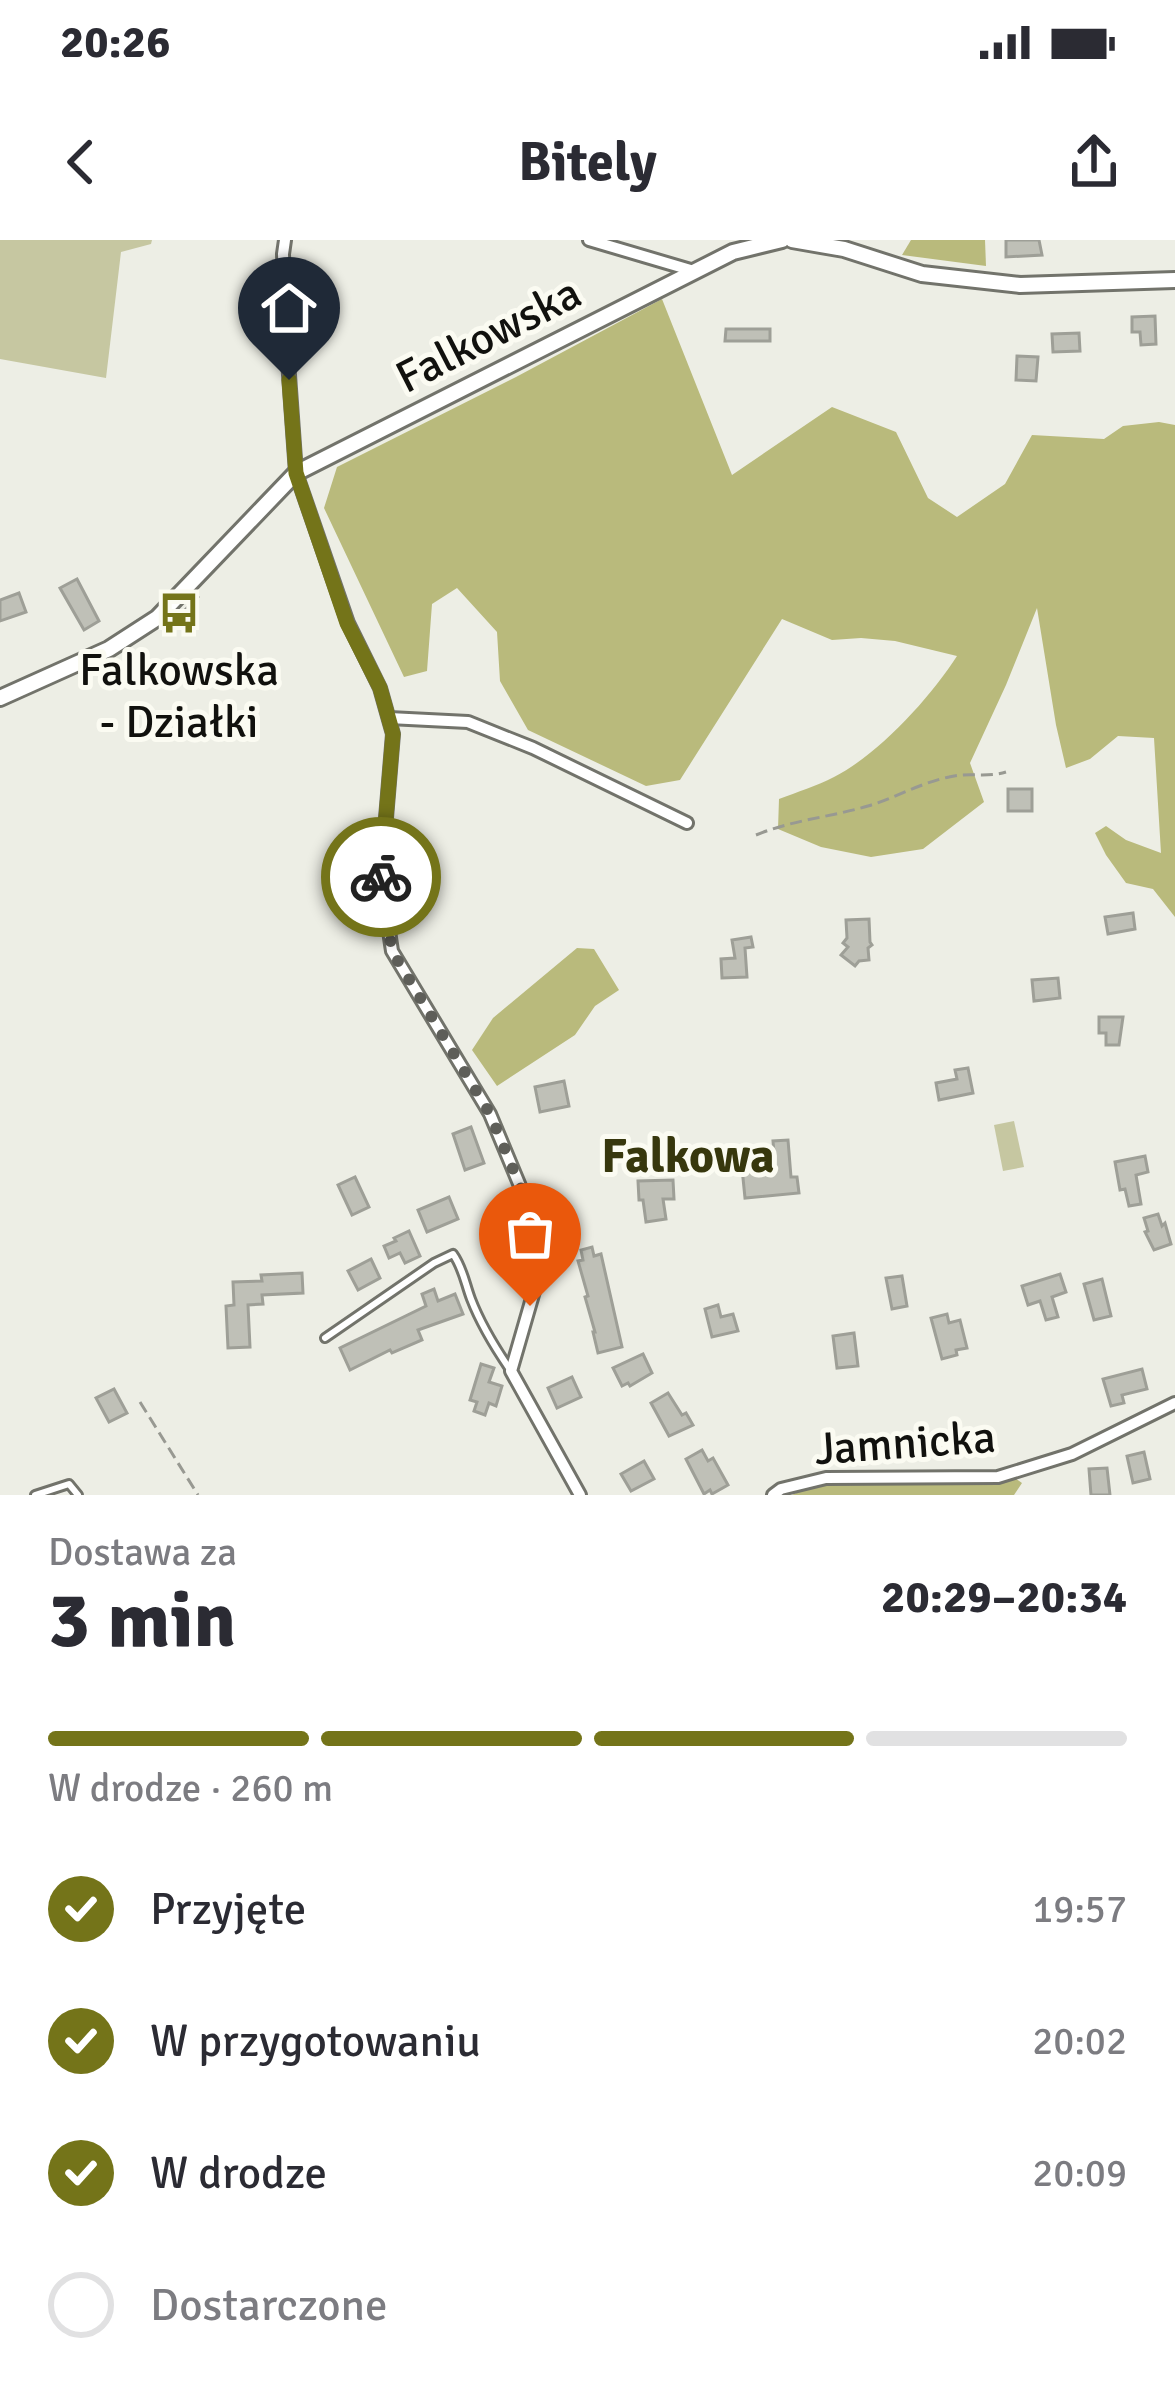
<!DOCTYPE html>
<html lang="pl">
<head>
<meta charset="utf-8">
<style>
  body { margin:0; font-family:Signika,sans-serif; background:#f7f7f7; color:#2b2b33; height:100vh; display:flex; flex-direction:column; font-size:45px; white-space:nowrap }
  * { box-sizing:border-box; margin:0 }
  p { font-size:39px; color:#7c7c81 }
  .icon { flex:none; width:66px; height:66px; fill:none; stroke:currentColor; stroke-width:2; stroke-linecap:round; stroke-linejoin:round }
  .map { position:relative; height:1255px; overflow:hidden }
  .sheet { display:flex; flex-direction:column; background:#fff; flex:1 }
  .sheet>* { flex:none }
  .pin { position:absolute; display:grid; place-items:center; width:102px; height:102px; color:#fff; margin:-123px -51px; border-radius:50% 50% 50% 0; rotate:-45deg; box-shadow:0 0 12px #0007 }
  .pin .icon { rotate:45deg }
  .courier { position:absolute; display:grid; place-items:center; width:120px; height:120px; margin:-60px; border:9px solid #747419; border-radius:50%; background:#fff; color:#222; box-shadow:0 3px 15px #0007 }
  .headline em { font-style:normal; font-weight:700 }
  .headline div { display:flex; flex-direction:column-reverse }
  .headline { display:flex; align-items:center; justify-content:space-between; height:204px; padding:0 48px }
  h1 { font-size:78px; font-weight:700; line-height:90px }
  .bar { display:grid; grid-template-columns:repeat(4,1fr); gap:18px 12px; align-content:center; height:144px; padding:0 48px }
  .bar i { height:15px; border-radius:9px; background:#e1e1e2 }
  .bar .on { background:#747419 }
  .bar p { grid-column:span 4 }
  ol { padding:0 48px; list-style:none }
  li { display:flex; align-items:center; gap:36px; height:132px }
  li p { margin-inline-start:auto }
  li .icon { padding:12px; border-radius:50%; background:#747419; color:#fff; stroke-width:4 }
  li:last-child { color:#7c7c81 }
  li i { width:66px; height:66px; border:6px solid #e1e1e2; border-radius:50% }
  .status { display:flex; justify-content:space-between; align-items:center; height:84px; padding:0 60px; background:#fff; direction:ltr }
  .status svg { height:33px; fill:currentColor }
  header { display:flex; justify-content:space-between; align-items:center; height:156px; padding:0 48px; background:#fff; font-size:54px; font-weight:700 }
  .map>svg:first-child { display:block }
</style>
</head>
<body>
<div class="status"><b>20:26</b><svg viewBox="0 0 49 12"><path d="M0 12V9h3v3zM5 12V6h3v6zM10 12V3h3v9zM15 12V0h3v12zM26 1h20v11H26zM47 4h2v5h-2z"/></svg></div>
<header><svg class="icon" aria-label="back" viewBox="0 0 24 24"><path d="M15 5l-7 7 7 7"/></svg>Bitely<svg class="icon" aria-label="share" viewBox="0 0 24 24"><path d="M12 15V3M7 8l5-5 5 5M5 13v7h14v-7"/></svg></header>
<div class="map">
<svg width="1175" height="1255" viewBox="0 0 1175 1255">
  <rect width="100%" height="100%" fill="#edeee5"/>
  <g fill="#c6c7a1">
    <path d="M0,0H152L151,4L121,12L106,138L0,119Z"/>
    <path d="M1014,881L1024,927L1003,931L994,885Z"/>
  </g>
  <g fill="#b9ba7c">
    <path d="M911,0H985L986,26L902,15Z"/>
    <path d="M662,59L732,235L832,167L896,192L928,258L957,277L1005,244L1032,195L1104,199L1123,186L1159,182L1175,185V677L1153,649L1126,643L1106,615L1095,593L1106,586L1126,600L1161,613L1154,498L1118,496L1090,519L1066,528L1056,485L1037,368L1006,445L970,523L984,562L923,609L871,617L821,607L778,589L779,559C797,552 817,546 834,537C879,514 930,458 957,416L895,401L861,398L832,400L782,379L680,540L646,546L528,490L500,441L497,392L457,348L432,364L427,431L404,437L324,268L337,227L516,137Z"/>
    <path d="M577,708L594,709L619,750L595,766L575,795L497,846L472,810L493,778Z"/>
    <path d="M1015,1238L1022,1243L1014,1255H792C830,1234 885,1243 927,1242C957,1242 986,1240 1015,1238Z"/>
  </g>
  <g fill="#bfc0b7" stroke="#9e9f97" stroke-width="3">
    <path d="M1006,0H1039L1042,15L1006,17Z"/>
    <path d="M1155,76L1156,104L1141,105L1140,92H1132V77Z"/>
    <path d="M726,89H770V101H725Z"/>
    <path d="M1079,93L1080,111L1053,112L1052,94Z"/>
    <path d="M1017,116L1038,117L1036,141L1016,140Z"/>
    <path d="M77,339L99,381L84,390L60,348Z"/>
    <path d="M19,353L26,372L0,381V360Z"/>
    <rect x="1008" y="549" width="24" height="22"/>
    <path d="M1133,673L1135,689L1108,694L1105,677Z"/>
    <path d="M869,679L870,702L872,705L868,708L869,720L859,721L855,726L841,715L848,707L843,703L847,698L846,680Z"/>
    <path d="M751,697L753,707L745,708L747,737L722,738L721,719L735,718L732,700Z"/>
    <path d="M1058,738L1060,758L1034,761L1032,740Z"/>
    <path d="M1099,777H1123L1119,805H1106V793H1099Z"/>
    <path d="M968,828L973,853L939,860L936,843L957,839L955,830Z"/>
    <path d="M564,841L569,866L540,872L535,847Z"/>
    <path d="M471,887L484,923L465,930L453,894Z"/>
    <path d="M788,900L791,937H797L799,953L745,958L742,928L775,925L773,901Z"/>
    <path d="M1145,916L1148,932L1136,935L1141,964L1129,966L1125,949L1120,950L1115,922Z"/>
    <path d="M355,937L369,967L352,975L338,945Z"/>
    <path d="M673,940L674,959H663L666,979L646,982L643,960H639L638,941Z"/>
    <path d="M449,957L458,979L427,992L418,970Z"/>
    <path d="M1158,974L1162,986L1165,983L1171,1004L1154,1010L1145,992L1148,991L1144,978Z"/>
    <path d="M409,991L420,1016L405,1023L400,1013L389,1018L384,1006L396,1001L394,998Z"/>
    <path d="M592,1007L594,1016L601,1014L622,1107L598,1113L593,1092H595L585,1057L588,1056L578,1021L583,1020L581,1010Z"/>
    <path d="M371,1019L380,1038L358,1050L348,1031Z"/>
    <path d="M302,1033L303,1053L262,1055L263,1064L248,1065L250,1107L228,1108L226,1066L234,1065L233,1042L262,1041L261,1035Z"/>
    <path d="M1060,1034L1066,1052L1052,1057L1058,1077L1046,1080L1040,1061L1028,1065L1022,1046Z"/>
    <path d="M902,1036L907,1066L892,1069L886,1038Z"/>
    <path d="M1102,1039L1111,1076L1094,1080L1084,1044Z"/>
    <path d="M434,1049L438,1061L455,1054L463,1074L418,1090L422,1100L392,1113L390,1110L350,1130L340,1108L426,1066L422,1054Z"/>
    <path d="M718,1065L721,1077L733,1074L738,1091L712,1097L705,1069Z"/>
    <path d="M947,1074L949,1083L960,1080L967,1108L956,1110L957,1115L942,1119L931,1078Z"/>
    <path d="M854,1093L858,1126L837,1128L833,1096Z"/>
    <path d="M643,1114L652,1133L630,1146L628,1143L622,1146L613,1128Z"/>
    <path d="M481,1124L494,1128L489,1142L502,1146L496,1166L489,1163L485,1175L474,1171L477,1162L470,1160Z"/>
    <path d="M1142,1129L1147,1149L1122,1155L1124,1163L1111,1166L1103,1139Z"/>
    <path d="M572,1137L581,1157L557,1168L548,1148Z"/>
    <path d="M114,1149L127,1173L109,1182L96,1158Z"/>
    <path d="M668,1153L682,1175L686,1173L693,1185L669,1196L651,1163Z"/>
    <path d="M702,1210L708,1221L713,1218L728,1245L712,1254L710,1250L704,1254L686,1219Z"/>
    <path d="M1144,1212L1150,1239L1133,1243L1127,1216Z"/>
    <path d="M644,1221L654,1239L631,1251L621,1234Z"/>
    <path d="M1107,1228L1110,1255H1091L1089,1229Z"/>
  </g>
  <g fill="none" stroke-linecap="round" stroke-linejoin="round">
    <g stroke="#72736b" stroke-width="12">
      <g id="service">
        <path d="M325,1098L434,1023L453,1014C463,1028 465,1043 471,1059C481,1085 494,1106 509,1128"/>
        <path d="M35,1255L69,1244L78,1255"/>
      </g>
    </g>
    <g stroke="#72736b" stroke-width="16">
      <g id="minor">
        <path d="M285,0L283,14L286,93L296,233L348,383L380,448L393,494L381,638L392,711L490,874L525,958L541,1010L539,1034L511,1131L580,1255"/>
        <path d="M589,0L694,31"/>
        <path d="M389,478L468,482L533,508L687,583"/>
        <path d="M773,1255L781,1249L826,1238L998,1237L1072,1214L1175,1163"/>
      </g>
    </g>
    <g stroke="#72736b" stroke-width="20">
      <g id="tertiary">
        <path d="M792,0L844,9L922,34L1020,45L1175,40"/>
        <path d="M0,458L109,409L157,378L296,233L733,12L782,0"/>
      </g>
    </g>
    <g stroke="#989992" stroke-width="3" stroke-dasharray="12 6" stroke-linecap="butt">
      <path d="M172,383L199,356"/>
      <path d="M756,595C792,580 831,577 868,566C895,558 920,543 949,537C968,532 987,538 1006,532"/>
      <path d="M140,1162L198,1255"/>
    </g>
    <use href="#service" stroke="#fff" stroke-width="6"/>
    <use href="#minor" stroke="#fff" stroke-width="10"/>
    <use href="#tertiary" stroke="#fff" stroke-width="14"/>
  </g>
  <g fill="none" stroke-linecap="round" stroke-linejoin="round">
    <path stroke="#5e5e59" stroke-width="12" stroke-dasharray="0 21.6" d="M381,637L392,711L490,874L525,958L541,1010L539,1034L530,1066"/>
    <path stroke="#747419" stroke-width="15" d="M289,140L296,233L347,383L380,448L393,494L381,637"/>
  </g>
  <defs>
    <g id="bus-bare" transform="scale(3.24)"><path d="M-5-6H5V4H4V6H2V4H-2V6H-4V4H-5ZM-3.5-4V0h7V-4ZM-3.5 1.2v1.5H-2V1.2ZM2 1.2v1.5H3.5V1.2Z" fill="#747419" stroke="#fbfbf2" stroke-width="2.5" paint-order="stroke"/></g>
  </defs>
  <g fill-rule="evenodd">
    <use href="#bus-bare" x="179" y="373"/>
  </g>
  <g text-anchor="middle" stroke-width="10" stroke-linejoin="round" paint-order="stroke">
    <g font-size="45" fill="#11110e" stroke="#fbfbf2">
      <text transform="translate(488 94) rotate(-27)" y="16">Falkowska</text>
      <text transform="translate(905 1202) rotate(-4)" y="16">Jamnicka</text>
    </g>
    <g font-size="45" fill="#11110e" stroke="#fbfbf2">
      <text x="179" y="445">Falkowska<tspan x="179" dy="52">- Działki</tspan></text>
    </g>
    <g font-size="48" font-weight="bold" fill="#37370d" stroke="#fbfbf2">
      <text x="688" y="932">Falkowa</text>
    </g>
  </g>
</svg>
<div class="pin" style="left:530px;top:1066px;background:#ea580c"><svg class="icon" aria-label="bag" viewBox="0 0 24 24"><path d="M5 8h14l-1 12H6zM9 8a3 3 0 0 1 6 0"/></svg></div>
<div class="pin" style="left:289px;top:140px;background:#1f2937"><svg class="icon" aria-label="home" viewBox="0 0 24 24"><path d="M3 11l9-7 9 7M6 9v11h12V9"/></svg></div>
<div class="courier" style="left:381px;top:637px"><svg class="icon" aria-label="bike" viewBox="0 0 24 24"><circle cx="6" cy="16" r="4"/><circle cx="18" cy="16" r="4"/><path d="M6 16l4-8h5l3 8M10 8l3 8H6M13 5h3"/></svg></div>
</div>
<section class="sheet">
<div class="headline"><div><h1>3 min</h1><p>Dostawa za</p></div><em>20:29–20:34</em></div>
<div class="bar"><i class="on"></i><i class="on"></i><i class="on"></i><i></i><p>W drodze · 260 m</p></div>
<ol>
<li><svg class="icon" aria-label="check" viewBox="0 0 24 24"><path d="M5 12l5 5 9-10"/></svg>Przyjęte<p>19:57</p></li>
<li><svg class="icon" aria-label="check" viewBox="0 0 24 24"><path d="M5 12l5 5 9-10"/></svg>W przygotowaniu<p>20:02</p></li>
<li><svg class="icon" aria-label="check" viewBox="0 0 24 24"><path d="M5 12l5 5 9-10"/></svg>W drodze<p>20:09</p></li>
<li><i></i>Dostarczone</li>
</ol>
</section>
</body>
</html>
